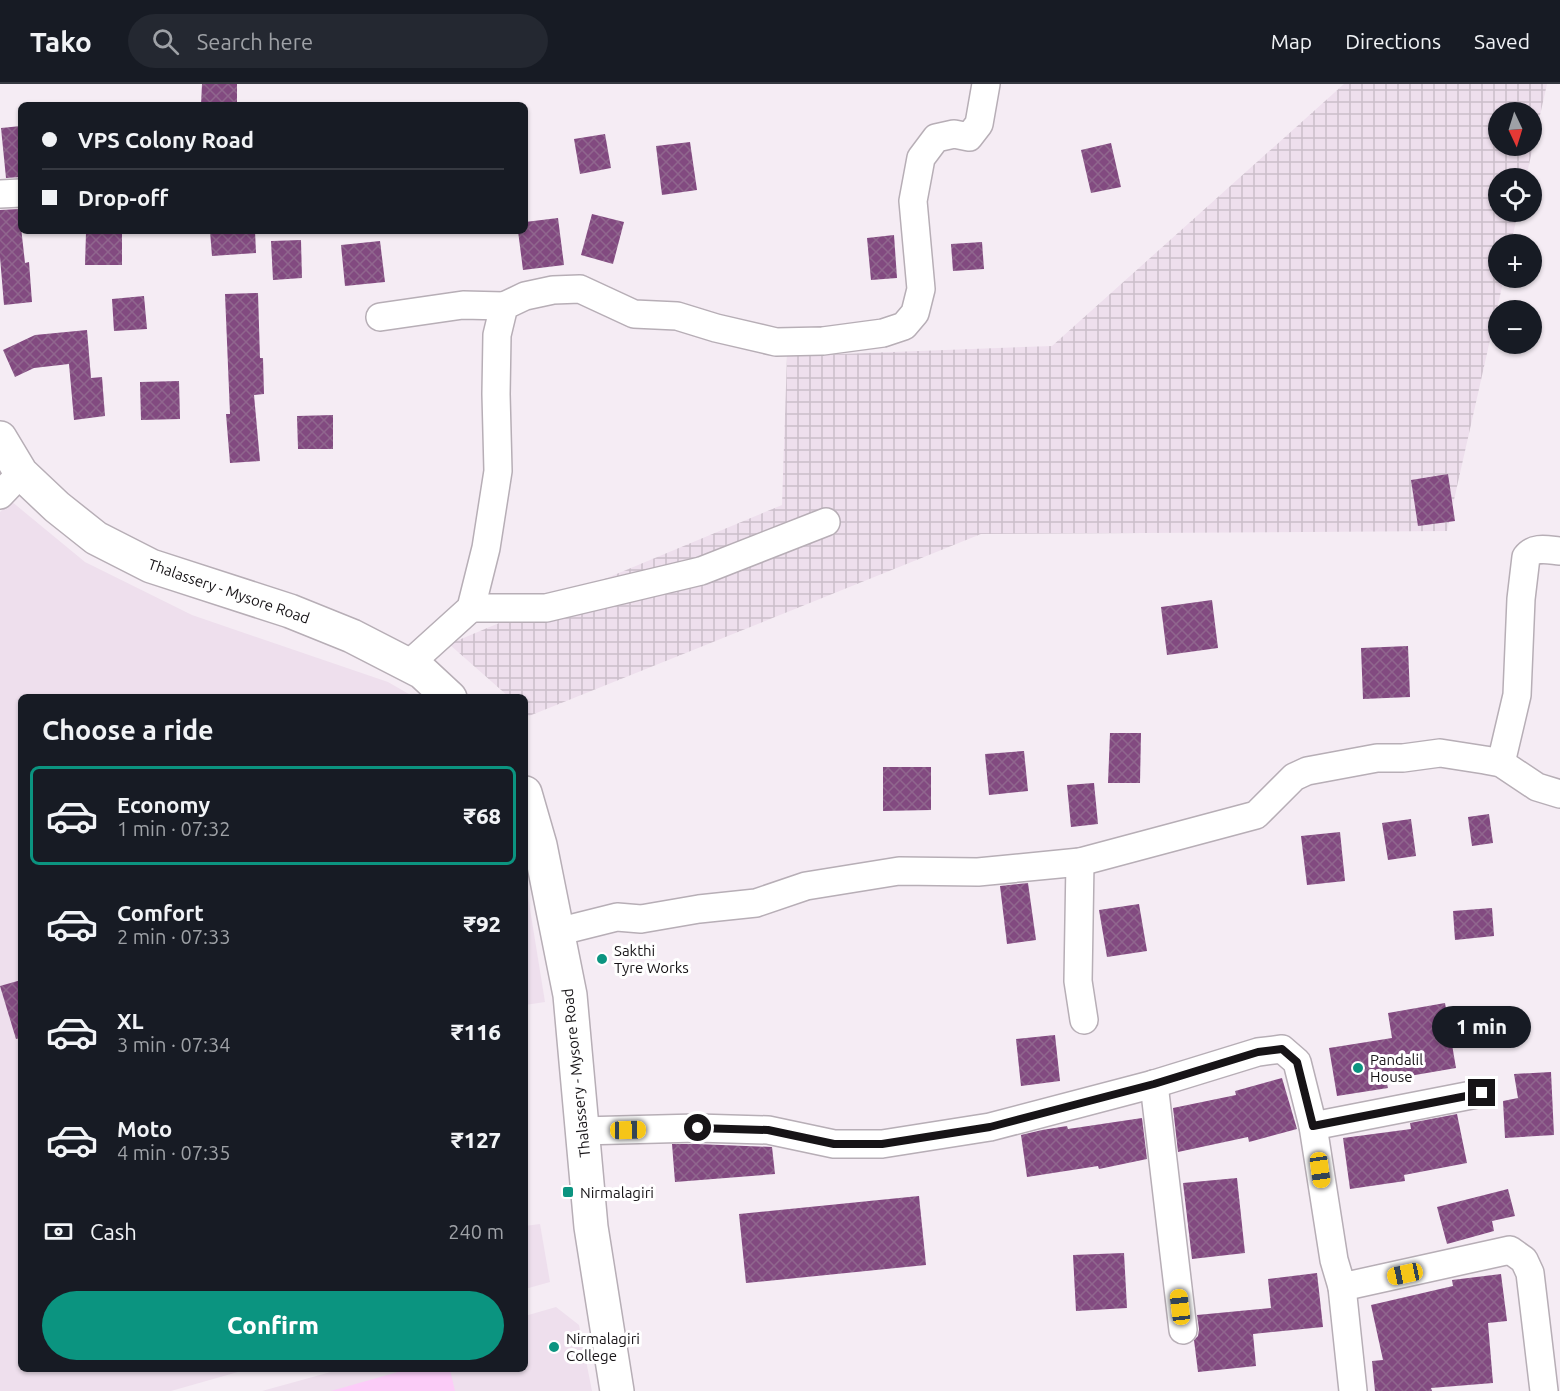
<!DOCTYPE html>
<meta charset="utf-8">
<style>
body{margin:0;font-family:Ubuntu,sans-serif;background:#242831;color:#f1f3f6;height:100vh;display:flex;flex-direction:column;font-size:22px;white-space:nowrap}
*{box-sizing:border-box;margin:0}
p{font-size:20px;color:#9ea1a6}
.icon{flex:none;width:33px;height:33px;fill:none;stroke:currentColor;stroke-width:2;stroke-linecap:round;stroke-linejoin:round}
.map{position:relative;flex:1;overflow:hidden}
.sheet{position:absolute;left:18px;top:610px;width:510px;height:678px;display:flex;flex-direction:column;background:#171b24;border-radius:9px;box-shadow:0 2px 4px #0004}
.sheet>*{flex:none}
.guide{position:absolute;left:18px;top:18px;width:510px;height:132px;border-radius:9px;box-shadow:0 2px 4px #0004;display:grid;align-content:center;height:132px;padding:0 24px;background:#171b24}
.needle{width:39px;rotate:176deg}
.buttons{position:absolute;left:1488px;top:18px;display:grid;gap:12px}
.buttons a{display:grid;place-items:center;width:54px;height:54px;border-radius:50%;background:#171b24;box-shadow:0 2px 4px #0004;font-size:30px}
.end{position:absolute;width:27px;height:27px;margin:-14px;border:8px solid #171417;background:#fff;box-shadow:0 0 0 3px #fff}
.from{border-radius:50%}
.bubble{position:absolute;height:42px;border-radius:21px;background:#171b24;box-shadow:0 2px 4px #0004;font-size:20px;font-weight:800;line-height:42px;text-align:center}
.car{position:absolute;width:18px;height:36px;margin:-18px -9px;border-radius:8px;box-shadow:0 0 4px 2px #0007;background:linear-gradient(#f5c518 24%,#345 0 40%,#f5c518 0 76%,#345 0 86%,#f5c518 0)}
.guide b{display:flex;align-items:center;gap:21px;height:57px;font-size:22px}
.guide b+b{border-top:2px solid #363941}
.guide i{width:15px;height:15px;background:#f1f3f6}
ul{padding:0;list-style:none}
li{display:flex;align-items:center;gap:18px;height:99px;margin:0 12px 9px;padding:0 12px;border:3px solid transparent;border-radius:9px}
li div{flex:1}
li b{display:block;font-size:22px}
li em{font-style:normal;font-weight:800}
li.selected{border-color:#0b9480}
li>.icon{width:54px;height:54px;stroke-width:1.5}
h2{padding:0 24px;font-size:27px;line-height:72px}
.pay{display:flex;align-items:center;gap:15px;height:66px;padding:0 24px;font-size:22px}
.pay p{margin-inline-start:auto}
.button{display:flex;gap:12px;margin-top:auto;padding:12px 24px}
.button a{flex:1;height:69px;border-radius:36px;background:#0b9480;color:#fff;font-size:24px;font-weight:800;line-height:69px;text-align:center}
header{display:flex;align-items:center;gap:36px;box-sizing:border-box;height:84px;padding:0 30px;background:#171b24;border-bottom:2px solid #363941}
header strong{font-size:28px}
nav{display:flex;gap:33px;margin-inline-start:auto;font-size:21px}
.search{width:420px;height:54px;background:#242831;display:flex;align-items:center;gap:15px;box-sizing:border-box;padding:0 21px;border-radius:33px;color:#9ea1a6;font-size:22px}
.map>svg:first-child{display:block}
.built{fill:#eedfed}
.industrial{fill:url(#industrial-grid);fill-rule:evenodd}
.pitch{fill:#fcccf8}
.building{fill:url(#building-cross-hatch)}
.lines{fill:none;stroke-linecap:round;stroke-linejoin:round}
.minor-casing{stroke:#b7aeb6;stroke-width:30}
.major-casing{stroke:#b7aeb6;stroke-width:36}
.minor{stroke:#fff;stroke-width:27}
.major{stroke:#fff;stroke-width:33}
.route{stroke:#171417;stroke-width:8}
.poi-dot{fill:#0b9480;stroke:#fff;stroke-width:2}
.labels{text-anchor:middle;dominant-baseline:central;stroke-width:6;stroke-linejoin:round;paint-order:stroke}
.street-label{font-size:15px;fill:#171417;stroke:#fff}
.poi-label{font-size:15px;fill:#171417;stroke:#fff;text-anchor:start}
</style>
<header>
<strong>Tako</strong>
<div class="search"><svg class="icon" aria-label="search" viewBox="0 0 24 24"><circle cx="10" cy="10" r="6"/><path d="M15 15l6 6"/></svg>Search here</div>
<nav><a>Map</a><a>Directions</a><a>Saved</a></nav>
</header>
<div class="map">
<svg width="1560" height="1307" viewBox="0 0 1560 1307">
<defs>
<pattern id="industrial-grid" width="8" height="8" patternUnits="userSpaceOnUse" patternTransform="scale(1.5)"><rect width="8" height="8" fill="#eedfed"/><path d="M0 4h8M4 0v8" fill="none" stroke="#cbbeca"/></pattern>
<pattern id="building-cross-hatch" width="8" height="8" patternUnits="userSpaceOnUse" patternTransform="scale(1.5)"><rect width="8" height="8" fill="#824a80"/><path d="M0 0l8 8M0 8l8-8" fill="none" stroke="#90668e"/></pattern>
</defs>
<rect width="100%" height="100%" fill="#f5ecf4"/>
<g class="built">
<polygon points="11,417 85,478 192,531 388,598 414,613 21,614 21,1286 245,1286 171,1307 0,1307 0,428"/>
<polygon points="525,794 545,918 525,921"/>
<polygon points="540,1140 550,1198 525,1205 525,1142"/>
<polygon points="556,1223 579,1241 592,1307 262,1307 338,1286 525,1286 525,1232"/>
</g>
<path class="industrial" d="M1344,0H1547L1526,94H1498V128H1518L1511,160H1498V194H1504L1447,447L981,450L529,632L525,628V614L509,613L449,560L782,421L787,272L1052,262ZM1498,28H1532V62H1498Z"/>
<polygon class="pitch" points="405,1286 450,1286 455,1307 331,1307"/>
<g class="building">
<polygon points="202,0 237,0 237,21 201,21"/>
<polygon points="21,42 21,93 6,94 1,44"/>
<polygon points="605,50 611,84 580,90 574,55"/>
<polygon points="690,58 697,106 662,111 656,62"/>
<polygon points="1111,59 1121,103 1091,109 1081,66"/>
<polygon points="19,125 25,179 29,178 32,218 4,221 0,173 0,126"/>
<polygon points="592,130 624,138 613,180 581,171"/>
<polygon points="558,134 564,181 523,186 518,147 525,147 525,138"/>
<polygon points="210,147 255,147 256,169 212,172"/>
<polygon points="86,148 122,149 122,181 85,181"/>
<polygon points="894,151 897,194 871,196 867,154"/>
<polygon points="301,156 302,194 273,196 271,157"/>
<polygon points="380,157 385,198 345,202 341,161"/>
<polygon points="982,158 984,185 953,187 951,160"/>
<polygon points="258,209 260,274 263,274 264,310 254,311 260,377 230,379 226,330 230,330 225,210"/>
<polygon points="144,212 147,245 114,247 112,215"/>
<polygon points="87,246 91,294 102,293 105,332 74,336 69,280 34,284 15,293 3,266 35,251"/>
<polygon points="179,297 180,335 141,336 140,298"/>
<polygon points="333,331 333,365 298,365 297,332"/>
<polygon points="1448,390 1455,437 1418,442 1411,396"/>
<polygon points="1212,516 1218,564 1167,571 1161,523"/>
<polygon points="1408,562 1410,613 1363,615 1361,564"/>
<polygon points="1110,649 1141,649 1140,699 1108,699"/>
<polygon points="1024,667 1028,707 989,711 985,670"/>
<polygon points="883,683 931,683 931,726 883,727"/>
<polygon points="1094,699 1098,740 1071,743 1067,701"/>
<polygon points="1489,730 1493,759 1472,762 1468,733"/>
<polygon points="1411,735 1416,772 1388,776 1382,739"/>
<polygon points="1340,748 1345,797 1307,801 1301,752"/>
<polygon points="1028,799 1036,856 1007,860 1000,802"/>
<polygon points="1139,820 1147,867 1107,873 1099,826"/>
<polygon points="1492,824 1494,852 1455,856 1453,827"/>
<polygon points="21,896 21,954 16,955 0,902"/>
<polygon points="1445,919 1456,984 1386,996 1388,1004 1337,1012 1329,964 1392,954 1388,929"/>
<polygon points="1055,951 1060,997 1021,1002 1016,955"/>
<polygon points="1551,988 1554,1051 1505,1054 1503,1017 1518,1014 1514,990"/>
<polygon points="1282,994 1297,1045 1249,1058 1248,1053 1178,1068 1173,1024 1236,1011 1235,1007"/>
<polygon points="1457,1030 1467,1079 1404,1091 1405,1097 1350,1105 1343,1054 1411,1045 1410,1039"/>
<polygon points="1142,1034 1147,1075 1099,1085 1098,1082 1027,1093 1021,1051 1042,1046 1067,1042 1068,1045"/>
<polygon points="672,1060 697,1060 772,1063 775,1090 675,1098"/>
<polygon points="1237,1094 1245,1169 1192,1175 1183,1099"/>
<polygon points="1508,1105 1515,1132 1492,1137 1494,1147 1447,1160 1437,1123"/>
<polygon points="919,1112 926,1181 746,1199 739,1130"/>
<polygon points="1124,1169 1127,1224 1076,1227 1073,1171"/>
<polygon points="1317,1189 1323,1243 1253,1250 1256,1282 1198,1288 1194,1256 1198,1252 1199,1245 1197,1231 1271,1224 1268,1195"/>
<polygon points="1501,1190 1507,1237 1488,1239 1493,1299 1431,1304 1432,1307 1375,1307 1372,1277 1383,1276 1371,1221 1453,1202 1452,1196"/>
</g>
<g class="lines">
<defs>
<g id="minor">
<polyline points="0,110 21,109"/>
<polyline points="380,233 463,221 504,222"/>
<polyline points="0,411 21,389"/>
<polyline points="471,524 546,524 701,487 826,438"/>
<polyline points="408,581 471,524 486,464 498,387 496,310 497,251 504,222 525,212 553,206 580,205 634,230 677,232 716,244 776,258 823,257 883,249 904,242 915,229 921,205 913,117 921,74 936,54 954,50 969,53 979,40 986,0"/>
<path d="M1501,679L1517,611L1521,515L1526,473C1534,462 1548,466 1560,467"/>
<polyline points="1080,778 1078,897 1084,936"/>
<polyline points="557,848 617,833 641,835 699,825 756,819 806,802 899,787 978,788 1080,778 1256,731 1294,693 1307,687 1377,674 1403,674 1440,669 1485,676 1501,679 1537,703 1560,710"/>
<polyline points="1154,1000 1183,1246"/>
<polyline points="1313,1042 1482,1009"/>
<polyline points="581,1047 697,1044 768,1046 834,1060 882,1060 990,1043 1154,1000 1258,968 1282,965 1297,978 1313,1042 1334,1176 1342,1203 1510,1166 1524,1176 1530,1189 1544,1307"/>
<polyline points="1342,1203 1353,1307"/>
</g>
<g id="major">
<polyline points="0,354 21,389 57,423 96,454 151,482 290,527 352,552 422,588 450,614"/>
<polyline points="525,709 540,761 570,911 591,1143 617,1307"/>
</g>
</defs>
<use href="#minor" class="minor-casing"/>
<use href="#major" class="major-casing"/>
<use href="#minor" class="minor"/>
<use href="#major" class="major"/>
</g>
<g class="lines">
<polyline class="route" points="698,1044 768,1046 834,1060 882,1060 990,1043 1154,1000 1258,968 1282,965 1297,978 1313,1042 1482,1009"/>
</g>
<g class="poi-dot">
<circle cx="602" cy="875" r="6"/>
<circle cx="1358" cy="984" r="6"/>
<rect x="562" y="1102" width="12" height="12" rx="3"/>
<circle cx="554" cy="1263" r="6"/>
</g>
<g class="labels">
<g class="street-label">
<text transform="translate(229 507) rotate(19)">Thalassery - Mysore Road</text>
<text transform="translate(576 989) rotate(-96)">Thalassery - Mysore Road</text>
</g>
<g class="poi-label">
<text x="614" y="866">Sakthi<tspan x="614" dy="17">Tyre Works</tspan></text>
<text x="1370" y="975">Pandalil<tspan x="1370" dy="17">House</tspan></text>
<text x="580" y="1108">Nirmalagiri</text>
<text x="566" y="1254">Nirmalagiri<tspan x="566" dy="17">College</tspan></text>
</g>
</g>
</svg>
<div class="buttons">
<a><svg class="needle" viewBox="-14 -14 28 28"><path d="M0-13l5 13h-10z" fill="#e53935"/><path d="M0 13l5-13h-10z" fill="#9ea1a6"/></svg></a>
<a><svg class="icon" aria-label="locate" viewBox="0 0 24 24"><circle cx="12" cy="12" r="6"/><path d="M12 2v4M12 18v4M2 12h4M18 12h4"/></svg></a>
<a>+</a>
<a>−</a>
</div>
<i class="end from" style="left:698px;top:1044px"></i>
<i class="end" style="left:1482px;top:1009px"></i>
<div class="bubble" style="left:1432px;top:922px;width:99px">1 min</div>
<i class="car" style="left:628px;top:1046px;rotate:89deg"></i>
<i class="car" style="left:1320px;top:1086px;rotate:172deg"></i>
<i class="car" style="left:1405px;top:1190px;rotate:258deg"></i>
<i class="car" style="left:1180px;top:1223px;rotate:353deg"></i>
<div class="guide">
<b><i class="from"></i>VPS Colony Road</b>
<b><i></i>Drop-off</b>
</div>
<section class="sheet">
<h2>Choose a ride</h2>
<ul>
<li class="selected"><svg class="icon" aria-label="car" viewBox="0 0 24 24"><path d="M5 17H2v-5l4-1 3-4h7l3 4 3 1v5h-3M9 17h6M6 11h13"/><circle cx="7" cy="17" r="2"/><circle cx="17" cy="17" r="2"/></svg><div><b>Economy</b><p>1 min · 07:32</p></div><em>₹68</em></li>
<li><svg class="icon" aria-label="car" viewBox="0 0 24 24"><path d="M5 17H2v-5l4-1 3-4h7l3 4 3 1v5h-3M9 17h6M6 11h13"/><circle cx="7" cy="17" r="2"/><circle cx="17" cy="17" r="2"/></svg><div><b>Comfort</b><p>2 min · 07:33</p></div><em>₹92</em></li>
<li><svg class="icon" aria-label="car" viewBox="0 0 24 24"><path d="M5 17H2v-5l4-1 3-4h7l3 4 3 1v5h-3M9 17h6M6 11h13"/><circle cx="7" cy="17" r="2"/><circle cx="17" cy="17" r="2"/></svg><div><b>XL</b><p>3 min · 07:34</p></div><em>₹116</em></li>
<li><svg class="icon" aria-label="car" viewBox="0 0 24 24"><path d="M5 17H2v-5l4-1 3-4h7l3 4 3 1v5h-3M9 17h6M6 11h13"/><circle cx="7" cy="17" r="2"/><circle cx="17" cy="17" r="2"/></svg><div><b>Moto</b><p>4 min · 07:35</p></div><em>₹127</em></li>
</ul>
<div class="pay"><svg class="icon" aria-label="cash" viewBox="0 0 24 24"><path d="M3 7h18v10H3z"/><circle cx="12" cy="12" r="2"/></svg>Cash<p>240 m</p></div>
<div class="button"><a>Confirm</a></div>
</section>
</div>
